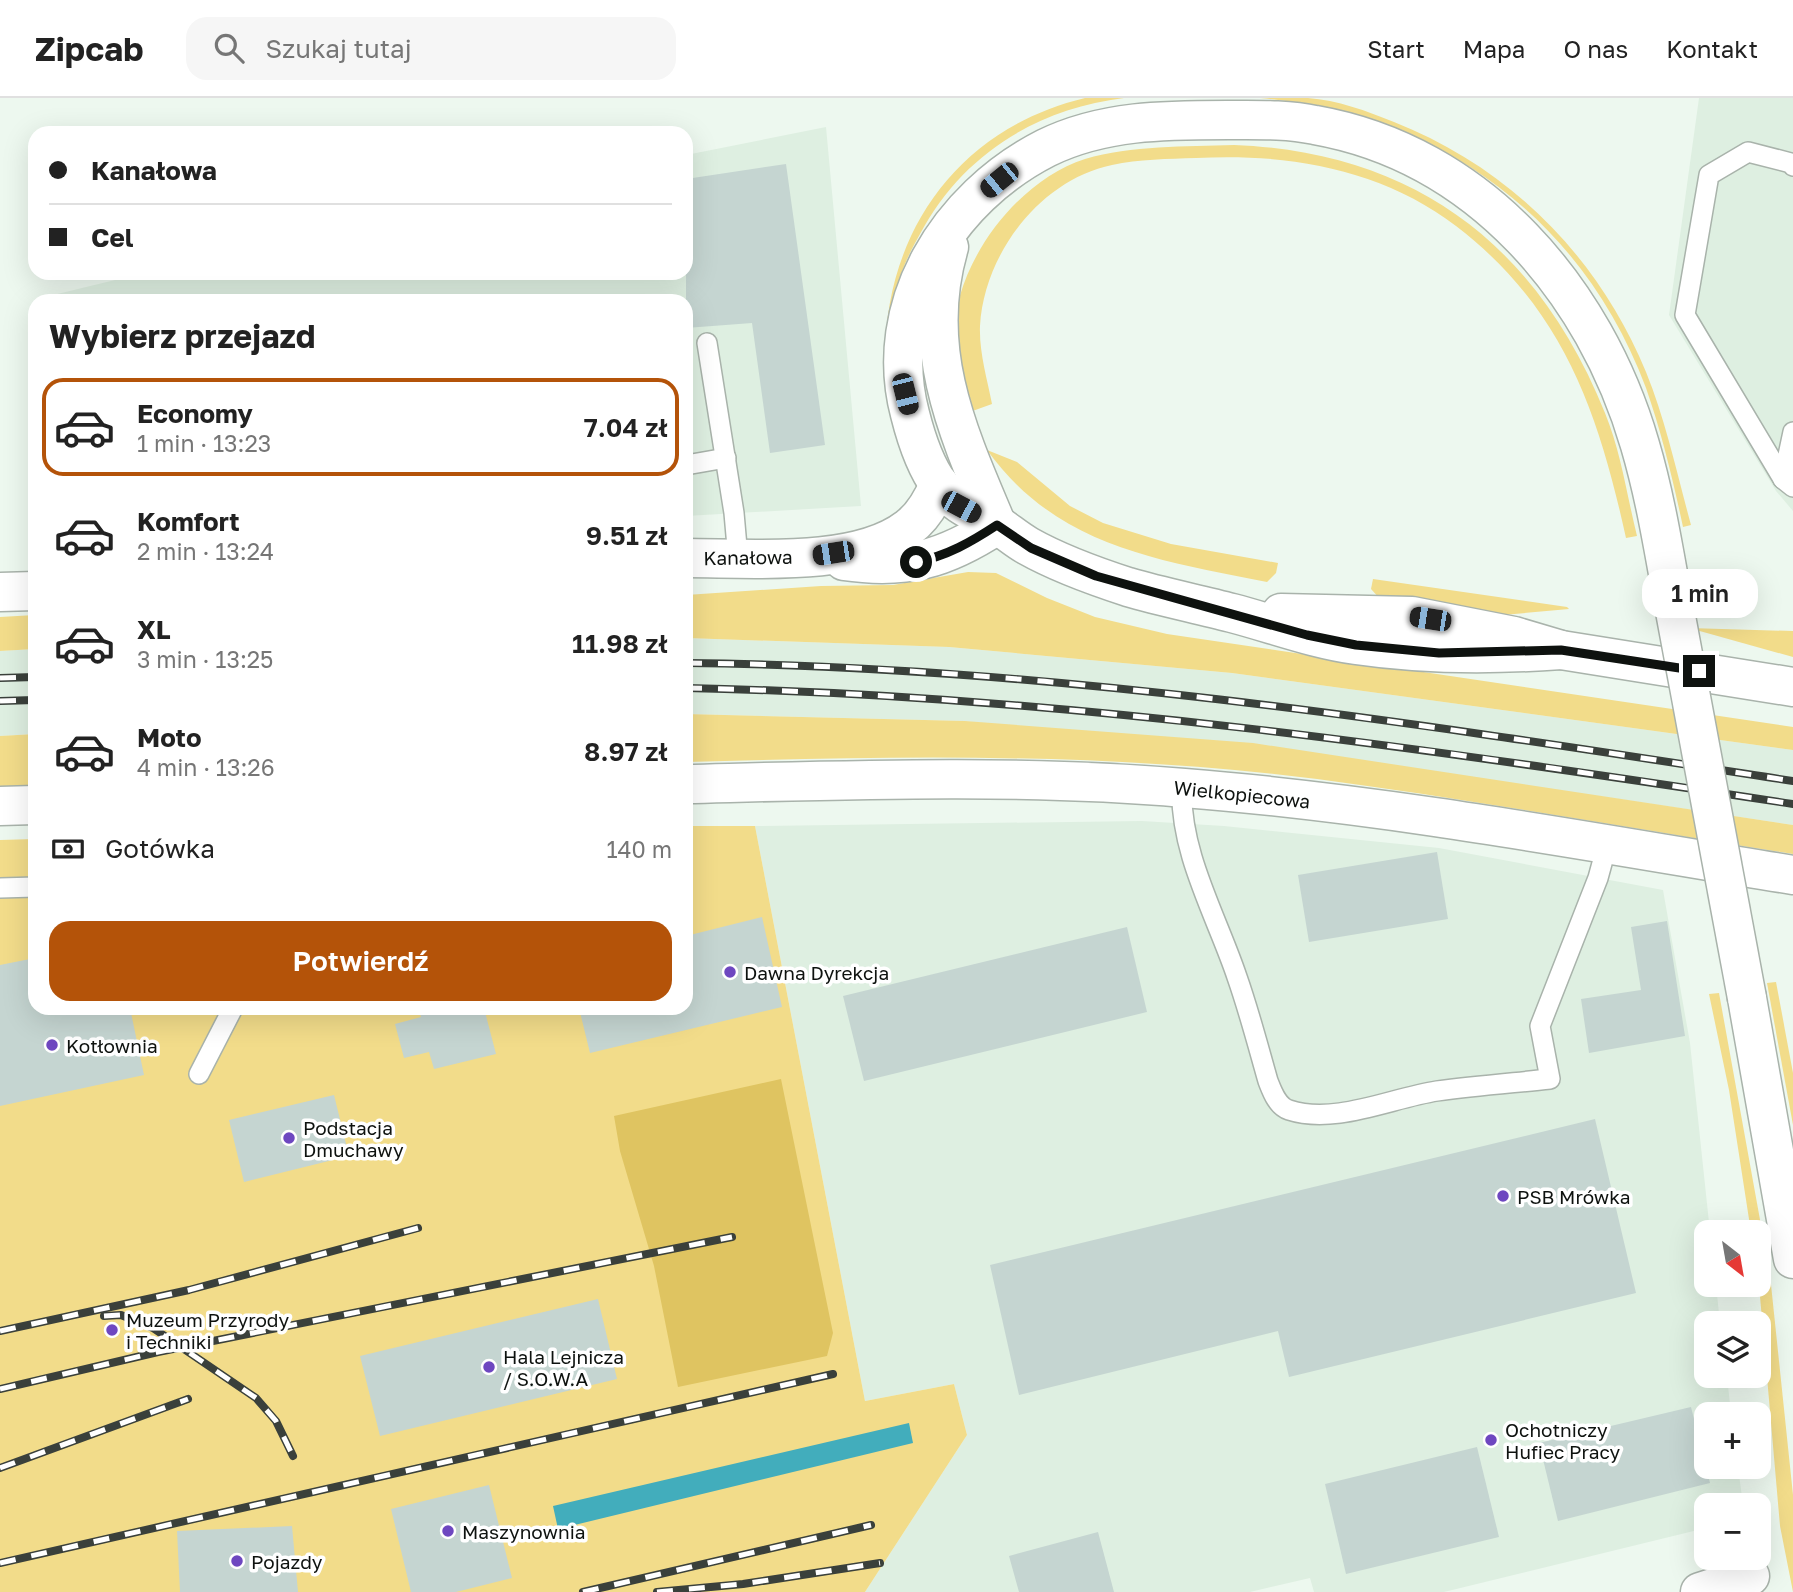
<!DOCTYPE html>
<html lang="pl">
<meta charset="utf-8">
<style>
body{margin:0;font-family:"Golos Text",sans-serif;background:#f6f6f6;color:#222;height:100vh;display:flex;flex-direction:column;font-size:26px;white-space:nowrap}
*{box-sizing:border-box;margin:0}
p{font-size:23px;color:#767676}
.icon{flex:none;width:38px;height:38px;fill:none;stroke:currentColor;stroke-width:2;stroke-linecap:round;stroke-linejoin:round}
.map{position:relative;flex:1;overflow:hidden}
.panel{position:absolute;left:28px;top:196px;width:665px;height:721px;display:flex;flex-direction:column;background:#fff;border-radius:21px;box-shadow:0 7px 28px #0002}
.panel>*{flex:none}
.guide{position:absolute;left:28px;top:28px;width:665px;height:154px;border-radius:21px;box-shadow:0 7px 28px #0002;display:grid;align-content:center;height:154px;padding:0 21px;background:#fff}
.needle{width:46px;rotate:149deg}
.controls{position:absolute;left:1694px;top:1122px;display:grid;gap:14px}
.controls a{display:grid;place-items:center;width:77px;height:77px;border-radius:14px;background:#fff;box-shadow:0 7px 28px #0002;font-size:35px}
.end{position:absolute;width:32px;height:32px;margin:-16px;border:9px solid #0e120f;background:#fff;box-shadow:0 0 0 4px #fff}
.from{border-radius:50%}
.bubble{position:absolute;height:49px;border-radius:21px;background:#fff;box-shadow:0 7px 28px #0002;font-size:23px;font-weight:600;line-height:49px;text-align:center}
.car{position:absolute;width:21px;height:42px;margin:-21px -10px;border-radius:9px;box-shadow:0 0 5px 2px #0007;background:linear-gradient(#222 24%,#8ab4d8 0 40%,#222 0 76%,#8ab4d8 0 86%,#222 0)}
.guide b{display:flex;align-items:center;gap:24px;height:66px;font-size:26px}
.guide b+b{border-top:2px solid #e0e0e0}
.guide i{width:18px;height:18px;background:#222}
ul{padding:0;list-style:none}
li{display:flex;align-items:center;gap:21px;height:98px;margin:0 14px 10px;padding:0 7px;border:4px solid transparent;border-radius:21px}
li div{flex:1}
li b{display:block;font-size:26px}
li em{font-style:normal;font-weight:600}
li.on{border-color:#b45309}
li>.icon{width:63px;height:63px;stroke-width:1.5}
h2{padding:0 21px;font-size:32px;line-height:84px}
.pay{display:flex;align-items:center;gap:18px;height:77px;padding:0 21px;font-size:26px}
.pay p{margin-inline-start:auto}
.primary-button{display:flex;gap:14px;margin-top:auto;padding:14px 21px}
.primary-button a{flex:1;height:80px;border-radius:21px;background:#b45309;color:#fff;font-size:28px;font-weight:600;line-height:80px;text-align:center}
header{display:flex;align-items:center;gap:42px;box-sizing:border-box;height:98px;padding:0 35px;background:#fff;border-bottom:2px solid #e0e0e0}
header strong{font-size:33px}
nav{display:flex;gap:38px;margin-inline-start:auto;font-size:24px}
.search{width:490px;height:63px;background:#f6f6f6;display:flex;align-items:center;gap:18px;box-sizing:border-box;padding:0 24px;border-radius:21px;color:#767676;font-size:26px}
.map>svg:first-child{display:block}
.built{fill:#deefe1}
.green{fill:#f2dc8a}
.forest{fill:#dfc461}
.water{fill:#42adbc}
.building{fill:#c5d5d1}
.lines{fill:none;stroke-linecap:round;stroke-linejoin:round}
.lane-casing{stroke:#a9b3ab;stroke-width:22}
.street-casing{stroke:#a9b3ab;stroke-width:41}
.secondary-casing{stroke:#a9b3ab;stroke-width:41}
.lane{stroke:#fff;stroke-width:19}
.street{stroke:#fff;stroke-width:38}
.secondary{stroke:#fff;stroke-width:38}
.rail-casing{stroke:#3a403b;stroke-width:8}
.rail{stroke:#fff;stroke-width:5;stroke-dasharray:16;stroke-linecap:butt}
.secondary-bridge-casing{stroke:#a9b3ab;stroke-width:41;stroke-linecap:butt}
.secondary-bridge{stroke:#fff;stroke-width:38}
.route{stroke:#0e120f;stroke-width:9}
.poi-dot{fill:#6e47c0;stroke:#fff;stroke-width:2.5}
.labels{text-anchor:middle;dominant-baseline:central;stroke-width:7;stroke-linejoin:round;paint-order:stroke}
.street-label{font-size:19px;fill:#0e120f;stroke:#fff}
.poi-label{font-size:19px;fill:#0e120f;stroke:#fff;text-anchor:start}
</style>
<header>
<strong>Zipcab</strong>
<div class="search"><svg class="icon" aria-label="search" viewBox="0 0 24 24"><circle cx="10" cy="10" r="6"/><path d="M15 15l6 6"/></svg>Szukaj tutaj</div>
<nav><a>Start</a><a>Mapa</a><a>O nas</a><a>Kontakt</a></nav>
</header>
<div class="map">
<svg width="1793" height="1494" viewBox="0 0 1793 1494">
<rect width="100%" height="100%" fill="#edf8ef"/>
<g class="built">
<polygon points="1699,0 1793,0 1793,413 1776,393 1669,217"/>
<polygon points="826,29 861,408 686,418 686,203 49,203 49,198 144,175 686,175 686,57"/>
<polygon points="686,540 949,549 1232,575 1793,652 1793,727 1598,698 965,623 686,616"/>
<polygon points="35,551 35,636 0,638 0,553"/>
<polygon points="1142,723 1224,728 1439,750 1663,792 1690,945 1710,1134 1706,1134 1706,1186 1716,1187 1720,1225 1706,1225 1706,1278 1727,1278 1731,1316 1706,1316 1706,1368 1738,1369 1743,1407 1706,1407 1706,1430 1444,1494 1314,1494 1310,1480 1250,1494 865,1494 967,1337 954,1286 865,1303 755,728"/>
</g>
<g class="green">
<path d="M1085,0H1124C1036,11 962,57 920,136C911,152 898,177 897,195C893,239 900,294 902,339L895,337C858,187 927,38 1085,0Z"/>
<path d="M1260,0C1276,0 1292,0 1308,0C1337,2 1367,13 1394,24C1510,70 1598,158 1646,274C1666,323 1677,376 1691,427L1683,429C1673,382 1662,336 1646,290C1583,121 1439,15 1260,0Z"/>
<path d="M1234,47C1415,54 1538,148 1605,315C1621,354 1627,398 1637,438L1626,440C1598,313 1563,210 1456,128C1382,71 1287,55 1196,60C1168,61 1139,61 1112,67C1040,82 984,156 980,228C979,254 987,280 992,306L967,315C963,294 956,273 954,252C947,175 1013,84 1085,61C1132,47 1185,49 1234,47Z"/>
<path d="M987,352L1017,364L1070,408L1103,425L1171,446L1278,465L1276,475L1267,484C1158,462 1057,449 987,352Z"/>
<polygon points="968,474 996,475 1047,500 1095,519 1167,536 1793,629 1793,652 1232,575 949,549 686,540 686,497 821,488 893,487"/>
<polygon points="1373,481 1567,509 1569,511 1503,517 1381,502 1371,491"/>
<polygon points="35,517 35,551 0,553 0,519"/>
<polygon points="1689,530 1793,533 1793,559"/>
<path d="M686,616L965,623L1253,645L1793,727V756C1635,731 1476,702 1317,681C1108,654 896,658 686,664Z"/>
<polygon points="35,636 35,687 0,689 0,638"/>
<polygon points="686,728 755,728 865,1303 954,1286 967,1337 865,1494 0,1494 0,742 35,741 35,910 686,910"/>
<polygon points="1776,884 1793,975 1793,1027 1767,885"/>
<polygon points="1719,895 1770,1177 1793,1397 1793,1494 1780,1428 1759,1187 1759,1134 1751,1134 1729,992 1709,896"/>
</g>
<polygon class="forest" points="781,981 833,1235 827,1258 678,1289 654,1168 620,1053 614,1018"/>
<polygon class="water" points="909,1325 913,1345 558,1431 553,1408"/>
<g class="building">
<polygon points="786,66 825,347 770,355 752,225 686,230 686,81"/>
<polygon points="1437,754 1448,821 1309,844 1298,777"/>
<polygon points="762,819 782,909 590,955 579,910 686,910 686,838"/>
<polygon points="1667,823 1685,938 1589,955 1581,901 1641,892 1631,829"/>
<polygon points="1127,829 1147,914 864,983 843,898"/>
<polygon points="35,860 35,910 130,910 144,977 0,1008 0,867"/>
<polygon points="418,910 484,910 496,956 434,971 429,954 404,960 395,926 421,919"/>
<polygon points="334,997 349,1058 244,1084 229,1022"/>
<polygon points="1595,1021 1636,1195 1289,1279 1278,1233 1019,1297 990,1167"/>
<polygon points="598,1201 617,1281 380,1338 360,1258"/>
<polygon points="1691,1309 1710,1385 1558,1423 1539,1345"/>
<polygon points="1477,1349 1499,1439 1346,1476 1325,1386"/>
<polygon points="489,1387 512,1480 456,1494 411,1494 391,1411"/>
<polygon points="292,1428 298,1494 180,1494 177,1433"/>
<polygon points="1098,1434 1114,1494 1019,1494 1009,1458"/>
</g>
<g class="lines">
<defs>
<g id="lane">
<polyline points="1793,68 1791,65 1748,54 1709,77 1685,217 1783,381 1793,389"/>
<polyline points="707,245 734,415 738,460"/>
<polyline points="686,367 726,360"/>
<polyline points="1783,381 1793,334"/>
<path d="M1182,689C1179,754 1217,819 1237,879C1249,913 1258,948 1268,983C1272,993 1277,1008 1289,1012C1335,1027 1391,1000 1437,993C1475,988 1512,985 1550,981L1540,928L1598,780L1607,747"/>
<polyline points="0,790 35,789"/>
<polyline points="199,976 233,910"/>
</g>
<g id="street">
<path d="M686,460C749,460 856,470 908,430C923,419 932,403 939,386"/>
<path d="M844,463C907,472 945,461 997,427"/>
<polyline points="0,494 35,493"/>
<path d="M686,686C851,682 1019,676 1184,690C1388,706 1591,744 1793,777"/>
<polyline points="0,708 35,707"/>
<polyline points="1700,1494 1750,1478"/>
</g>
<g id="secondary">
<path d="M949,149C919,251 958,335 997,427"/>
<polyline points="1281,515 1412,518 1514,538 1561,552 1793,589"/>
<path d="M1561,552C1493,557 1424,557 1356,547C1313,541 1274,526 1232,515C1198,506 1162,499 1128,489C1094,478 1060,466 1028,448C1017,442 1007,433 996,426C975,414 957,408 940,388C925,368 916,340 910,316C881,207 948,100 1046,50C1103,22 1165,22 1228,22C1257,22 1287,21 1315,27C1479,56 1595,192 1640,347C1653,391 1661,436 1669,481"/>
<polyline points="1747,900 1793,1161"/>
</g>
</defs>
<use href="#lane" class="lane-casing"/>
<use href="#street" class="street-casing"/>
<use href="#secondary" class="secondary-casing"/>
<use href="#lane" class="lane"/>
<use href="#street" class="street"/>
<use href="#secondary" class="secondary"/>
<defs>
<g id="rail">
<path d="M686,565C1058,568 1427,627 1793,683"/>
<polyline points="0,580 35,579"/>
<path d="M686,590C1058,597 1426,650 1793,706"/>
<polyline points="0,603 35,602"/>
<polyline points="104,1218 121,1217 153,1230 256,1300 276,1323 293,1358"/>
<polyline points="0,1233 189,1192 418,1130"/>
<polyline points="0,1291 158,1254 732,1139"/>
<polyline points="0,1370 188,1301"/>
<polyline points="0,1465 833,1276"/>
<polyline points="583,1494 871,1427"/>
<polyline points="657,1494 743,1486 880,1465"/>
</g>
</defs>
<use href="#rail" class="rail-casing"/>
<use href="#rail" class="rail"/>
<defs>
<polyline id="secondary-bridge" points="1669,481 1747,900"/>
</defs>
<use href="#secondary-bridge" class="secondary-bridge-casing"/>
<use href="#secondary-bridge" class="secondary-bridge"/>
</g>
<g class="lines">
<path class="route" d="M916,464C947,458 971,444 997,427L1031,450L1096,478L1307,537L1356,547L1439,555L1561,552L1699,573"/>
</g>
<g class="poi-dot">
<circle cx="730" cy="874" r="7"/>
<circle cx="52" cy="947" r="7"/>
<circle cx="289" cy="1040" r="7"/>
<circle cx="1503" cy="1098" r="7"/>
<circle cx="112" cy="1232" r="7"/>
<circle cx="489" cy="1269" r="7"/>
<circle cx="1491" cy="1342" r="7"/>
<circle cx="448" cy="1433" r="7"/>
<circle cx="237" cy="1463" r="7"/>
</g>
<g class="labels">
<g class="street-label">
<text transform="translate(748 459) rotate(-1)">Kanałowa</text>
<text transform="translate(1242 696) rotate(6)">Wielkopiecowa</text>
</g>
<g class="poi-label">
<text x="744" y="874">Dawna Dyrekcja</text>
<text x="66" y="947">Kotłownia</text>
<text x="303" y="1029">Podstacja<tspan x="303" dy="22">Dmuchawy</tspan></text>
<text x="1517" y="1098">PSB Mrówka</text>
<text x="126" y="1221">Muzeum Przyrody<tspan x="126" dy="22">i Techniki</tspan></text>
<text x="503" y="1258">Hala Lejnicza<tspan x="503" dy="22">/ S.O.W.A</tspan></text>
<text x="1505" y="1331">Ochotniczy<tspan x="1505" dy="22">Hufiec Pracy</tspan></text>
<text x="462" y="1433">Maszynownia</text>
<text x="251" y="1463">Pojazdy</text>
</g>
</g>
</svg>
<div class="controls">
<a><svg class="needle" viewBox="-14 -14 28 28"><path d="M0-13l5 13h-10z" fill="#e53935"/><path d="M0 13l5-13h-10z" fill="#767676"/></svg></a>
<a><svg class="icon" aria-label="layers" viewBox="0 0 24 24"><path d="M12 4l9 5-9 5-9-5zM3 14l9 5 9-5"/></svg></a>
<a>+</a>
<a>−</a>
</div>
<i class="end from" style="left:916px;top:464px"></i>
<i class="end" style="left:1699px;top:573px"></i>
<div class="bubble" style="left:1642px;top:471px;width:116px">1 min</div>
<i class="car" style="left:999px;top:82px;rotate:231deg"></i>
<i class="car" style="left:905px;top:296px;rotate:166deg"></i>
<i class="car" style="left:961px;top:409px;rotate:118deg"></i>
<i class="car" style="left:833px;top:455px;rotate:261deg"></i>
<i class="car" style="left:1430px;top:521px;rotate:279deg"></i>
<div class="guide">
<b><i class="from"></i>Kanałowa</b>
<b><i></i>Cel</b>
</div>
<section class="panel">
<h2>Wybierz przejazd</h2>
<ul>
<li class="on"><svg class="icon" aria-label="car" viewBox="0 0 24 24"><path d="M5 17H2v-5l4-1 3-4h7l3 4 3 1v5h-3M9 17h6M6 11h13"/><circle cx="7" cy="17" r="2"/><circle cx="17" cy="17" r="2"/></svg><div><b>Economy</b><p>1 min · 13:23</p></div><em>7.04 zł</em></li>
<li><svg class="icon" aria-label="car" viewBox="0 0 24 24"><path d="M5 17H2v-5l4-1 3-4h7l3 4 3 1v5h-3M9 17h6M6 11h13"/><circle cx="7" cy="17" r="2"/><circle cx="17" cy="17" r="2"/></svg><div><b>Komfort</b><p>2 min · 13:24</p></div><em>9.51 zł</em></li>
<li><svg class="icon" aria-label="car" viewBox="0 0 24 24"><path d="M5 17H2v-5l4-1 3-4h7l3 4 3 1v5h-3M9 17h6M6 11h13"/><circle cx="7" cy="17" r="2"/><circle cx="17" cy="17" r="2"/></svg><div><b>XL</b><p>3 min · 13:25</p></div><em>11.98 zł</em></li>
<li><svg class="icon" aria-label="car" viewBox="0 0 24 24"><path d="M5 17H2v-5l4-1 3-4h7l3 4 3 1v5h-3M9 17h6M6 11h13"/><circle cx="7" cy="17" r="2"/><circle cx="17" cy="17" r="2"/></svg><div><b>Moto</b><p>4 min · 13:26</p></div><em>8.97 zł</em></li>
</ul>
<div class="pay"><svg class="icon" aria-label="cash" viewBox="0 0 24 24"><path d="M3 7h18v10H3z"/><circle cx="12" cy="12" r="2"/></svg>Gotówka<p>140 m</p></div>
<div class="primary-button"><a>Potwierdź</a></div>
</section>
</div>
